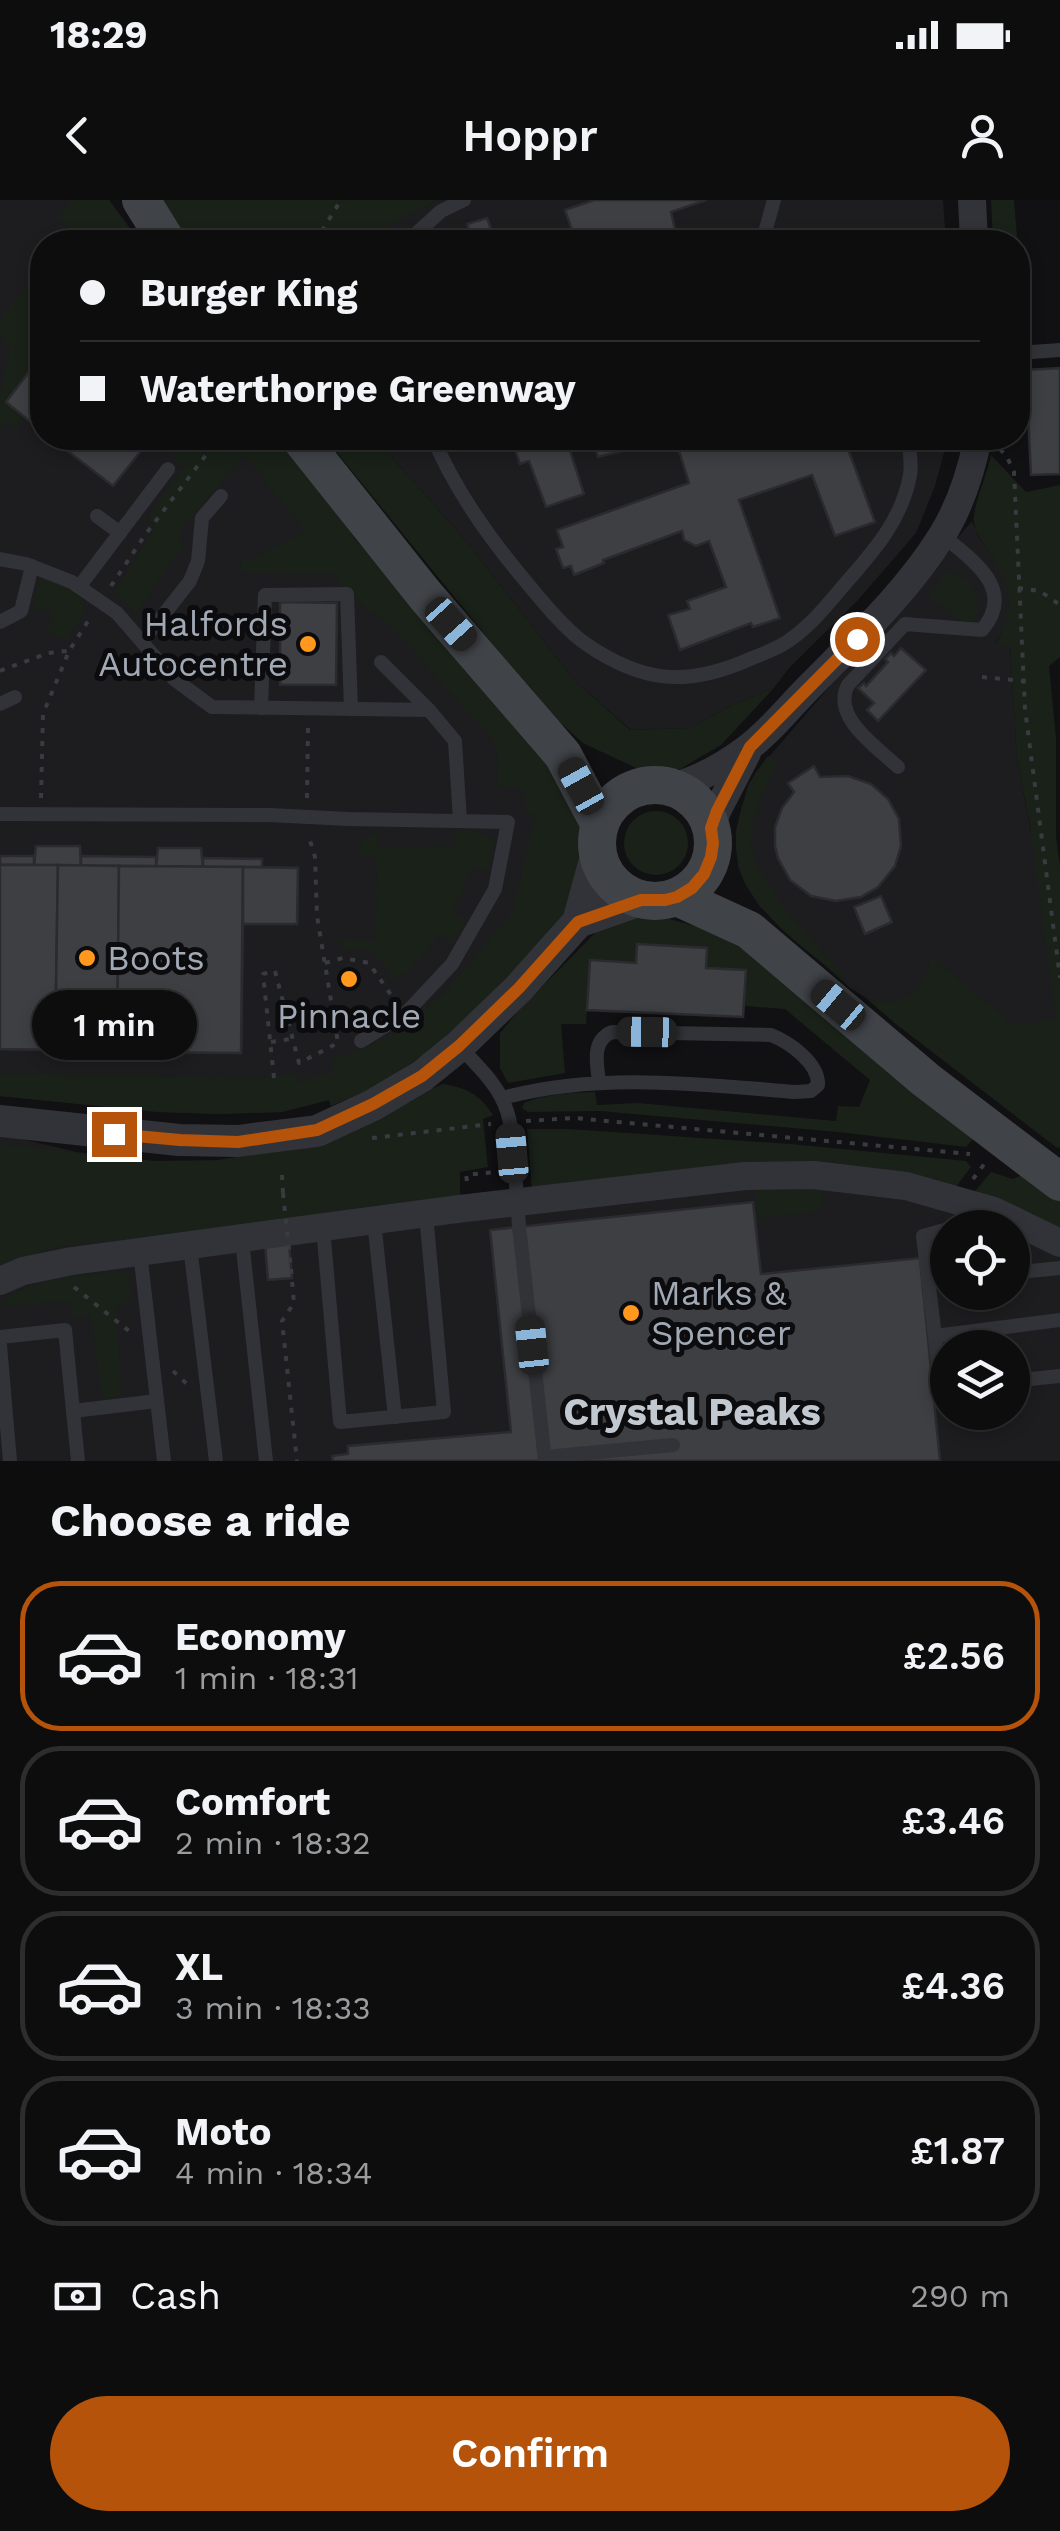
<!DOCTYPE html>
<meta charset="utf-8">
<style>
body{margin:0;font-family:"Work Sans",sans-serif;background:#161617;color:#f1f3f6;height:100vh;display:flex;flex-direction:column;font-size:38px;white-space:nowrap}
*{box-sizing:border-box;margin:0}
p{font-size:32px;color:#9a9c9e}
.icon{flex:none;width:55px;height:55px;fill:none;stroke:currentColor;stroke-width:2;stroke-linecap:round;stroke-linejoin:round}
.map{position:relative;height:1261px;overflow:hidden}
.side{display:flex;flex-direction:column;background:#0d0d0e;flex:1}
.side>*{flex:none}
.top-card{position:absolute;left:30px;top:30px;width:1000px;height:220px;border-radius:40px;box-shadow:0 5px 15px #0003,0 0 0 2px #2d2d2e;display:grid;align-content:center;height:220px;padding:0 50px;background:#0d0d0e}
.controls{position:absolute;left:930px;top:1010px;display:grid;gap:20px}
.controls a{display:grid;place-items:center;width:100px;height:100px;border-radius:50%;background:#0d0d0e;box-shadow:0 5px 15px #0003,0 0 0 2px #2d2d2e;font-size:50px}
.end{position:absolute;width:45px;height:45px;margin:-22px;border:12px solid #b45309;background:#fff;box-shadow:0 0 0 5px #fff}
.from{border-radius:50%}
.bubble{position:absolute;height:70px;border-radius:35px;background:#0d0d0e;box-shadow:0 5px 15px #0003,0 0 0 2px #2d2d2e;font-size:32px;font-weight:600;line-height:70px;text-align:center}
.car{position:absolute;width:30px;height:60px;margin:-30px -15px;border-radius:12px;box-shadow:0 0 8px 2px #0007;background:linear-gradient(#222 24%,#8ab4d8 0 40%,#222 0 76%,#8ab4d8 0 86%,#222 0)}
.top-card b{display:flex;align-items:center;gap:35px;height:95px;font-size:38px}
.top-card b+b{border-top:2px solid #2d2d2e}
.top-card i{width:25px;height:25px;background:#f1f3f6}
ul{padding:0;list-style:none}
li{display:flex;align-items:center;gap:30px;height:150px;margin:0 20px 15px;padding:0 30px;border:5px solid #2d2d2e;border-radius:40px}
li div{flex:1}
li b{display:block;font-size:38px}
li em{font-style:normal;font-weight:600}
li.current{border-color:#b45309}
li>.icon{width:90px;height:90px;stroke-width:1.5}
h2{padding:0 50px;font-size:45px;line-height:120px}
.pay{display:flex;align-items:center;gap:25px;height:110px;padding:0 50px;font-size:38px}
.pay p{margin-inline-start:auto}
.cta{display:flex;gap:20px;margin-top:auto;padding:20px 50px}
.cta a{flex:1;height:115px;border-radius:60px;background:#b45309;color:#fff;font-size:40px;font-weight:600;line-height:115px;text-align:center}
.status{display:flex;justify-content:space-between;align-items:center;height:70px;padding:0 50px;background:#0d0d0e;direction:ltr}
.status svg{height:28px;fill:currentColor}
header{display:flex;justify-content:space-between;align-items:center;height:130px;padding:0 50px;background:#0d0d0e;font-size:45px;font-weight:600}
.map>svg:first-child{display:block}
.built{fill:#1d1d20;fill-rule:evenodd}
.green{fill:#192119}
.building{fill:#3d3f43;stroke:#2b2b2f;stroke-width:2.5}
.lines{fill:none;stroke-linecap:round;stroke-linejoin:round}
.path{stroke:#383b3f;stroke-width:4;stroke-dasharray:5 8;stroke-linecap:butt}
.service{stroke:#323338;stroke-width:14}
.minor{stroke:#323338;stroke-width:28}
.tertiary{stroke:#323338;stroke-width:32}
.secondary{stroke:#404348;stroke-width:38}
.path-bridge{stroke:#383b3f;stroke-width:4;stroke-dasharray:5 8;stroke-linecap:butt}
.service-bridge{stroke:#323338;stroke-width:14}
.route{stroke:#b45309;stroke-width:12}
.poi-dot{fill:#ff981d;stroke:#0c0c0e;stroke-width:4}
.labels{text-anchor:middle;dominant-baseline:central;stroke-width:10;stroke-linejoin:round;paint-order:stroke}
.poi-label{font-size:35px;fill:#a1a9b4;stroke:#0c0c0e;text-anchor:start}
.neighbourhood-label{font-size:38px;font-weight:bold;fill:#c2c8d0;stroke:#0c0c0e}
</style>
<div class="status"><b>18:29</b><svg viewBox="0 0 49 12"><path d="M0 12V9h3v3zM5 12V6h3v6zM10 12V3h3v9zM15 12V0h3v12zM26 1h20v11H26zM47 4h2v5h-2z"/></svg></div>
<header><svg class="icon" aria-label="back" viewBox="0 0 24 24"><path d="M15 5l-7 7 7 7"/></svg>Hoppr<svg class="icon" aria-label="person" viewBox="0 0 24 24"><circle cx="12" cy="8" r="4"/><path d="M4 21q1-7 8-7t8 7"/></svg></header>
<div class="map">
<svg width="1060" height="1261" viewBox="0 0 1060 1261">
<rect width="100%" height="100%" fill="#111113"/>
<g class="built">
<polygon points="0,0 109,0 140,42 42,42 42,238 282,238 356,340 558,577 571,704 331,906 329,900 282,912 219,914 158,912 0,896"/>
<polygon points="438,0 943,0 946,42 379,42 392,22"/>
<polygon points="375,238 948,238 935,286 916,333 858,400 789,468 774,488 732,505 690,528 631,530 574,480 466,341"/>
<polygon points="972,321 980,339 1005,377 1012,403 1006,425 995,444 1010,445 1017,559 1032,637 1060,670 1060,948 1056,947 896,824 866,798 850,788 760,707 745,684 738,667 736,630 748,585 756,572"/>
<path d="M0,937L17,938L229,988L460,998L737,966L1060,1031V1261H0ZM948,1028H1012V1092H948ZM948,1148H1012V1212H948Z"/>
</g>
<g class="green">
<polygon points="72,0 109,0 140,42 59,42 71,27 58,18"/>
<polygon points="162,0 438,0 393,22 379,42 186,42"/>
<polygon points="991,0 1014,0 1021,85 1018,85 1018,42 993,42"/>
<polygon points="42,64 42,155 6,201 23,216 15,230 6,222 0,231 0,191 7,166 9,147 0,133 0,120"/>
<polygon points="151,238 282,238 356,340 558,577 584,621 585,643 563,721 444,840 384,883 331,906 329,900 282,912 219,914 158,912 0,896 0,873 258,878 294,873 297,882 332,873 334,858 360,850 394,834 447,791 513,711 535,615 525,611 525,589 498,586 496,544 399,435 354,398 333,374 240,372 242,359 254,359 306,330 245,257 238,262 182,329 179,336 183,346 136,413 114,392 155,328 148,316 185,266"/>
<polygon points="325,238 375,238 466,341 574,480 630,530 690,528 732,505 774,488 721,545 680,569 638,569 583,543 547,511"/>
<path d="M991,255L1026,292L1060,285V457L1049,466L1056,538V636L1060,667V948L1056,947L896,824L866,798C901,810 926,794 930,757L1014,825L1056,819L1030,625L1017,559L1010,445H995C1018,405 1012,388 988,351C983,343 976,333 974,323C971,311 988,272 991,255Z"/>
<path d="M948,371C973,378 989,406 969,427L929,395Z"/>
<path d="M44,378L52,379L81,394C89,415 77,425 65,441L42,430L54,424L48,408L32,412L39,380Z"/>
<path d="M768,556L777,565C765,591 748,619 752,648C757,684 819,748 845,775L841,778C791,737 720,692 739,618C746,591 751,578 768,556Z"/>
<circle cx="656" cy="643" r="32"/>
<polygon points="468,629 496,640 488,671 472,667 453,712 466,720 452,742 440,734 415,764 395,781 372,750 347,749 339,745 339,739 376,741 377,658 358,657 362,640 377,631 377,647 455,646 456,632"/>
<path d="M648,713L709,730L751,753L973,939L966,947L838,932L599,911L528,912L522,908L524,903C547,893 571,893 595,892L597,905L638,903L836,921L838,906L859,907L870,880L785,809L744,806L746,771L706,768V748L638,744L636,763L590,760L586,824H561L565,873L508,883L500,868V833L518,811L596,732Z"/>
<path d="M443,884C468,888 480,895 493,915L483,919L488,967L460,972V998L269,1026L58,1046L0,1066V944L155,961L218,960L292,948Z"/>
<polygon points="527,929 569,929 791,944 966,961 971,967 953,991 898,977 532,989"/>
<polygon points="991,972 1013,979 1024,974 1060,1000 1060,1031 971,996"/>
<polygon points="821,982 823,1010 755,1019 755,984"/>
<path d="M129,1071L131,1103L115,1106L122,1195L102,1198L91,1116L74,1118L70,1100L0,1107C24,1075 90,1075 129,1071Z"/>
</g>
<g class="building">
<polygon points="594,0 706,0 671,12 676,33 644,42 639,42 637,39 626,42 576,42 565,10"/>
<polygon points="487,18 496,42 453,42 451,36 469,30 467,24"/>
<polygon points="42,155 42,231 6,202"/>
<polygon points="1060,168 1060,274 1031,275 1026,170"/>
<polygon points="51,238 151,238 113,286"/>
<polygon points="511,238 576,238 567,241 584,294 546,307 529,261 520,264"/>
<polygon points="585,238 631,238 634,248 598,257 593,242 588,244"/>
<polygon points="675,238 726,238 730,249 759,238 771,238 773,242 785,238 844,238 875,322 835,336 812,275 739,300 780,418 753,427 751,423 680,450 668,415 690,409 687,401 726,387 709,341 696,346 684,340 682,331 603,360 604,363 574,375 571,366 563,368 556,349 563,347 557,330 689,283"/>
<polygon points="280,402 337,403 336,485 280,485"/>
<polygon points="901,448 926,470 878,521 867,510 874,503 858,488 864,483 866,486 888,462 885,459 891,453 894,456"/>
<polygon points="814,566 820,577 848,576 871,584 888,599 899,619 901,646 895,666 878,687 861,697 836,701 811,696 790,680 778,658 775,646 775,627 782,608 794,592 788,583"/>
<polygon points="36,646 80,646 81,666 34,665"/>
<polygon points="158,648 201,648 203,667 156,666"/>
<rect x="0" y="656" width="34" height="9"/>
<polygon points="81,656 156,657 156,666 81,666"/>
<polygon points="203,658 262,659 262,667 203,667"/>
<polygon points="0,665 298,668 297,724 243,724 241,853 0,849"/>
<polygon points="0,665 58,665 55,850 0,849"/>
<polygon points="58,665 119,666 117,852 55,850"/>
<polygon points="119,666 243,667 241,853 117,852"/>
<polygon points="243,667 298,668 297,724 243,724"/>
<polygon points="881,696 892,722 865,734 854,707"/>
<polygon points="637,744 707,748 706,768 746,770 743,817 587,810 590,760 636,763"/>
<polygon points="753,1002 761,1074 920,1058 940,1261 333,1261 332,1256 348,1254 348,1246 511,1232 490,1030"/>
<polygon points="289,1043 292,1078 268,1080 265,1045"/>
</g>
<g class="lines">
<g class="path">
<polyline points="315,42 341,0"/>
<polyline points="1000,249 1007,257 1014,272 1025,509 1060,778"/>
<polyline points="111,386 145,335 219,238"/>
<polyline points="1018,388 1040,391 1060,405"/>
<polyline points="0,471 48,453 67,451"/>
<polyline points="982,477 1023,481"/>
<polyline points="41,598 43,514 69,451 92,415"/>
<polyline points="307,598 308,527"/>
<polyline points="325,763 343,758 369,763 393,798"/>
<polyline points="271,842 291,839"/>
<polyline points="274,878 263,774 275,771 299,863 338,843 317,716 315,657 309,637"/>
<polyline points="526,921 574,918 970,954"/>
<polyline points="372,938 491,924"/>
<polyline points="282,975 283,993"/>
<polyline points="973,979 985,963"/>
<polyline points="467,981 466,975 495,972"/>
<polyline points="291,1069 294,1103 282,1121 297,1261"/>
<polyline points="74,1087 129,1131"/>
<polyline points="173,1171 188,1185"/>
</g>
<g class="service">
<polyline points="407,42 441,11 464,0"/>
<polyline points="765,42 764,36 774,0"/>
<polyline points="932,42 974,39"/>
<polyline points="1018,153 1060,150"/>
<path d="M433,238C454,287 484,331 518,372C536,394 563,428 586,444C643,483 687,487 750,459C764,453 780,448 791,439C812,424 828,404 844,385C873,352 902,320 910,275C912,264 909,250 909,238"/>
<polyline points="97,316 120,333"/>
<polyline points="0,359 26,364 72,382 101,402 117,413 174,479 212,507 429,510 455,541 460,621"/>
<polyline points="79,387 168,269"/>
<polyline points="0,422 21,411 32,366"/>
<polyline points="142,442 190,381 198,361 202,318 221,296"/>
<polyline points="381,462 429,510"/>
<polyline points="0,504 15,497"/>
<polyline points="261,508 265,395 347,394 351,509"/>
<path d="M898,567C877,547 831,517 848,485L905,424L982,430C1017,389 972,360 942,335"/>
<polyline points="0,614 269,615 349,619 508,622 495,689 452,764 406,813 361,841"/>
<path d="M460,847C474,862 491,878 501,897C515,922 513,957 516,984"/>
<path d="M502,898C598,872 697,884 795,892L811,891L818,885C819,863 789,842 771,835L612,832C591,841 597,863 599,882"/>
<polyline points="374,1021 395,1217"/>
<polyline points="519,1026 545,1261"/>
<polyline points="323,1028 340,1222 444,1212 426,1014"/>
<polyline points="953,1028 967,1023 975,1006"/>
<polyline points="948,1029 923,1036 941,1187 948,1186"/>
<polyline points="242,1040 266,1261"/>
<polyline points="190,1046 216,1261"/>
<polyline points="140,1052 164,1261"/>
<polyline points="1012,1073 1060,1068"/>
<polyline points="935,1136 1060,1120"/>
<polyline points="0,1137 65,1130 78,1261"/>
<polyline points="0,1145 10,1261"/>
<polyline points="1012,1181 1060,1176"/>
<polyline points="73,1211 157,1201"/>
<polyline points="545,1257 673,1245"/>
</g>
<g class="minor">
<polyline points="972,0 974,42"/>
<path d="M671,587C699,580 722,567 745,550C769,533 789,507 810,486C856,439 906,393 941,337C960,307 971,272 978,238"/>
<polyline points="711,628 717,611 747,553"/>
<polyline points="0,1081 23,1071 72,1061 458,1009 745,976 814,975 906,986 994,1011 1060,1043"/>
</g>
<g class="tertiary">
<polyline points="578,722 641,700"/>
<polyline points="0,921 179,940 238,941 317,931 373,905 422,876 459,846 519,788 578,722 597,653"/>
</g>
<g class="secondary">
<polyline points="141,0 167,42"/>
<polyline points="300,238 425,395 563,555 599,623"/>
<circle cx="655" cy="643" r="58"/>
<polyline points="677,697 749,730 926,880 1060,982"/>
</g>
<polyline class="path-bridge" points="283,993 291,1069"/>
<polyline class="service-bridge" points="516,984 519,1026"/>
</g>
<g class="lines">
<polyline class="route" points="114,934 180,940 238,942 317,930 373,904 422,876 459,846 519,788 578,722 641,700 665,700 677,697 692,688 704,674 711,657 713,643 711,628 717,611 750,547 857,439"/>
</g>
<g class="poi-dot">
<circle cx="308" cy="444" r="10"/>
<circle cx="87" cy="758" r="10"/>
<circle cx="349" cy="779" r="10"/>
<circle cx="631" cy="1113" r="10"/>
</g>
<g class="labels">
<g class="poi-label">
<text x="288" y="424" text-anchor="end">Halfords<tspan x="288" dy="40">Autocentre</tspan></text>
<text x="107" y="758">Boots</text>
<text x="349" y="816" text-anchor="middle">Pinnacle</text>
<text x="651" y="1093">Marks &amp;<tspan x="651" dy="40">Spencer</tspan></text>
</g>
<g class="neighbourhood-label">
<text x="692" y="1212">Crystal Peaks</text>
</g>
</g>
</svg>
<div class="controls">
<a><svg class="icon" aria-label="locate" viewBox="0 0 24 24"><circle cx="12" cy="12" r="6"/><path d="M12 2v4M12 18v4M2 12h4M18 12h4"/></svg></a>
<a><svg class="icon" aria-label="layers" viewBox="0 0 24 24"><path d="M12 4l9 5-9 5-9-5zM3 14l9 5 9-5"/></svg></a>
</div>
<i class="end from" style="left:857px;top:439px"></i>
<i class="end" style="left:114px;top:934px"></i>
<div class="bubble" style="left:32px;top:790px;width:165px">1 min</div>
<i class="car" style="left:451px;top:424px;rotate:138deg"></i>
<i class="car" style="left:581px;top:586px;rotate:331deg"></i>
<i class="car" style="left:838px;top:805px;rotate:310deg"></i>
<i class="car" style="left:647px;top:832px;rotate:271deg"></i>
<i class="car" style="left:512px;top:953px;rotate:355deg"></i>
<i class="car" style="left:532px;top:1145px;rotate:354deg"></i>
<div class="top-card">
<b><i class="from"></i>Burger King</b>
<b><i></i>Waterthorpe Greenway</b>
</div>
</div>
<section class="side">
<h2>Choose a ride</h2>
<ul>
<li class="current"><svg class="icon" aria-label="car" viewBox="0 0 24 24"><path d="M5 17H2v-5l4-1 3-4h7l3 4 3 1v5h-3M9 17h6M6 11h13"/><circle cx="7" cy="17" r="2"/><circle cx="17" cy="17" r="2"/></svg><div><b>Economy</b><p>1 min · 18:31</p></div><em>£2.56</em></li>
<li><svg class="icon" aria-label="car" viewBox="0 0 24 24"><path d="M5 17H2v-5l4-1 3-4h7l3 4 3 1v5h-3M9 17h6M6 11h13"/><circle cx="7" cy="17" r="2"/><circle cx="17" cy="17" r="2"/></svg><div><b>Comfort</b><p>2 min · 18:32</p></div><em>£3.46</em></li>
<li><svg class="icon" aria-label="car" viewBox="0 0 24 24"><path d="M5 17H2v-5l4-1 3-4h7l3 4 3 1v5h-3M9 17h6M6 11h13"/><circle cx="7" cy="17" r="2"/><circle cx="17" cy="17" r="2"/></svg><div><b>XL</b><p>3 min · 18:33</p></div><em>£4.36</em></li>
<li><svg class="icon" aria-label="car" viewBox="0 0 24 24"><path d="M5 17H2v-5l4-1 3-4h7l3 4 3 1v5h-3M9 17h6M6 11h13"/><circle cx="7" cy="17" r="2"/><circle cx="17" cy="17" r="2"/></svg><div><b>Moto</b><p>4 min · 18:34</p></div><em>£1.87</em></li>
</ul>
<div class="pay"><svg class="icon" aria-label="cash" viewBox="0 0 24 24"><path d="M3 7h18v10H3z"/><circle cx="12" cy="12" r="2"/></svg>Cash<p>290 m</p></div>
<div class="cta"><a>Confirm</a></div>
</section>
